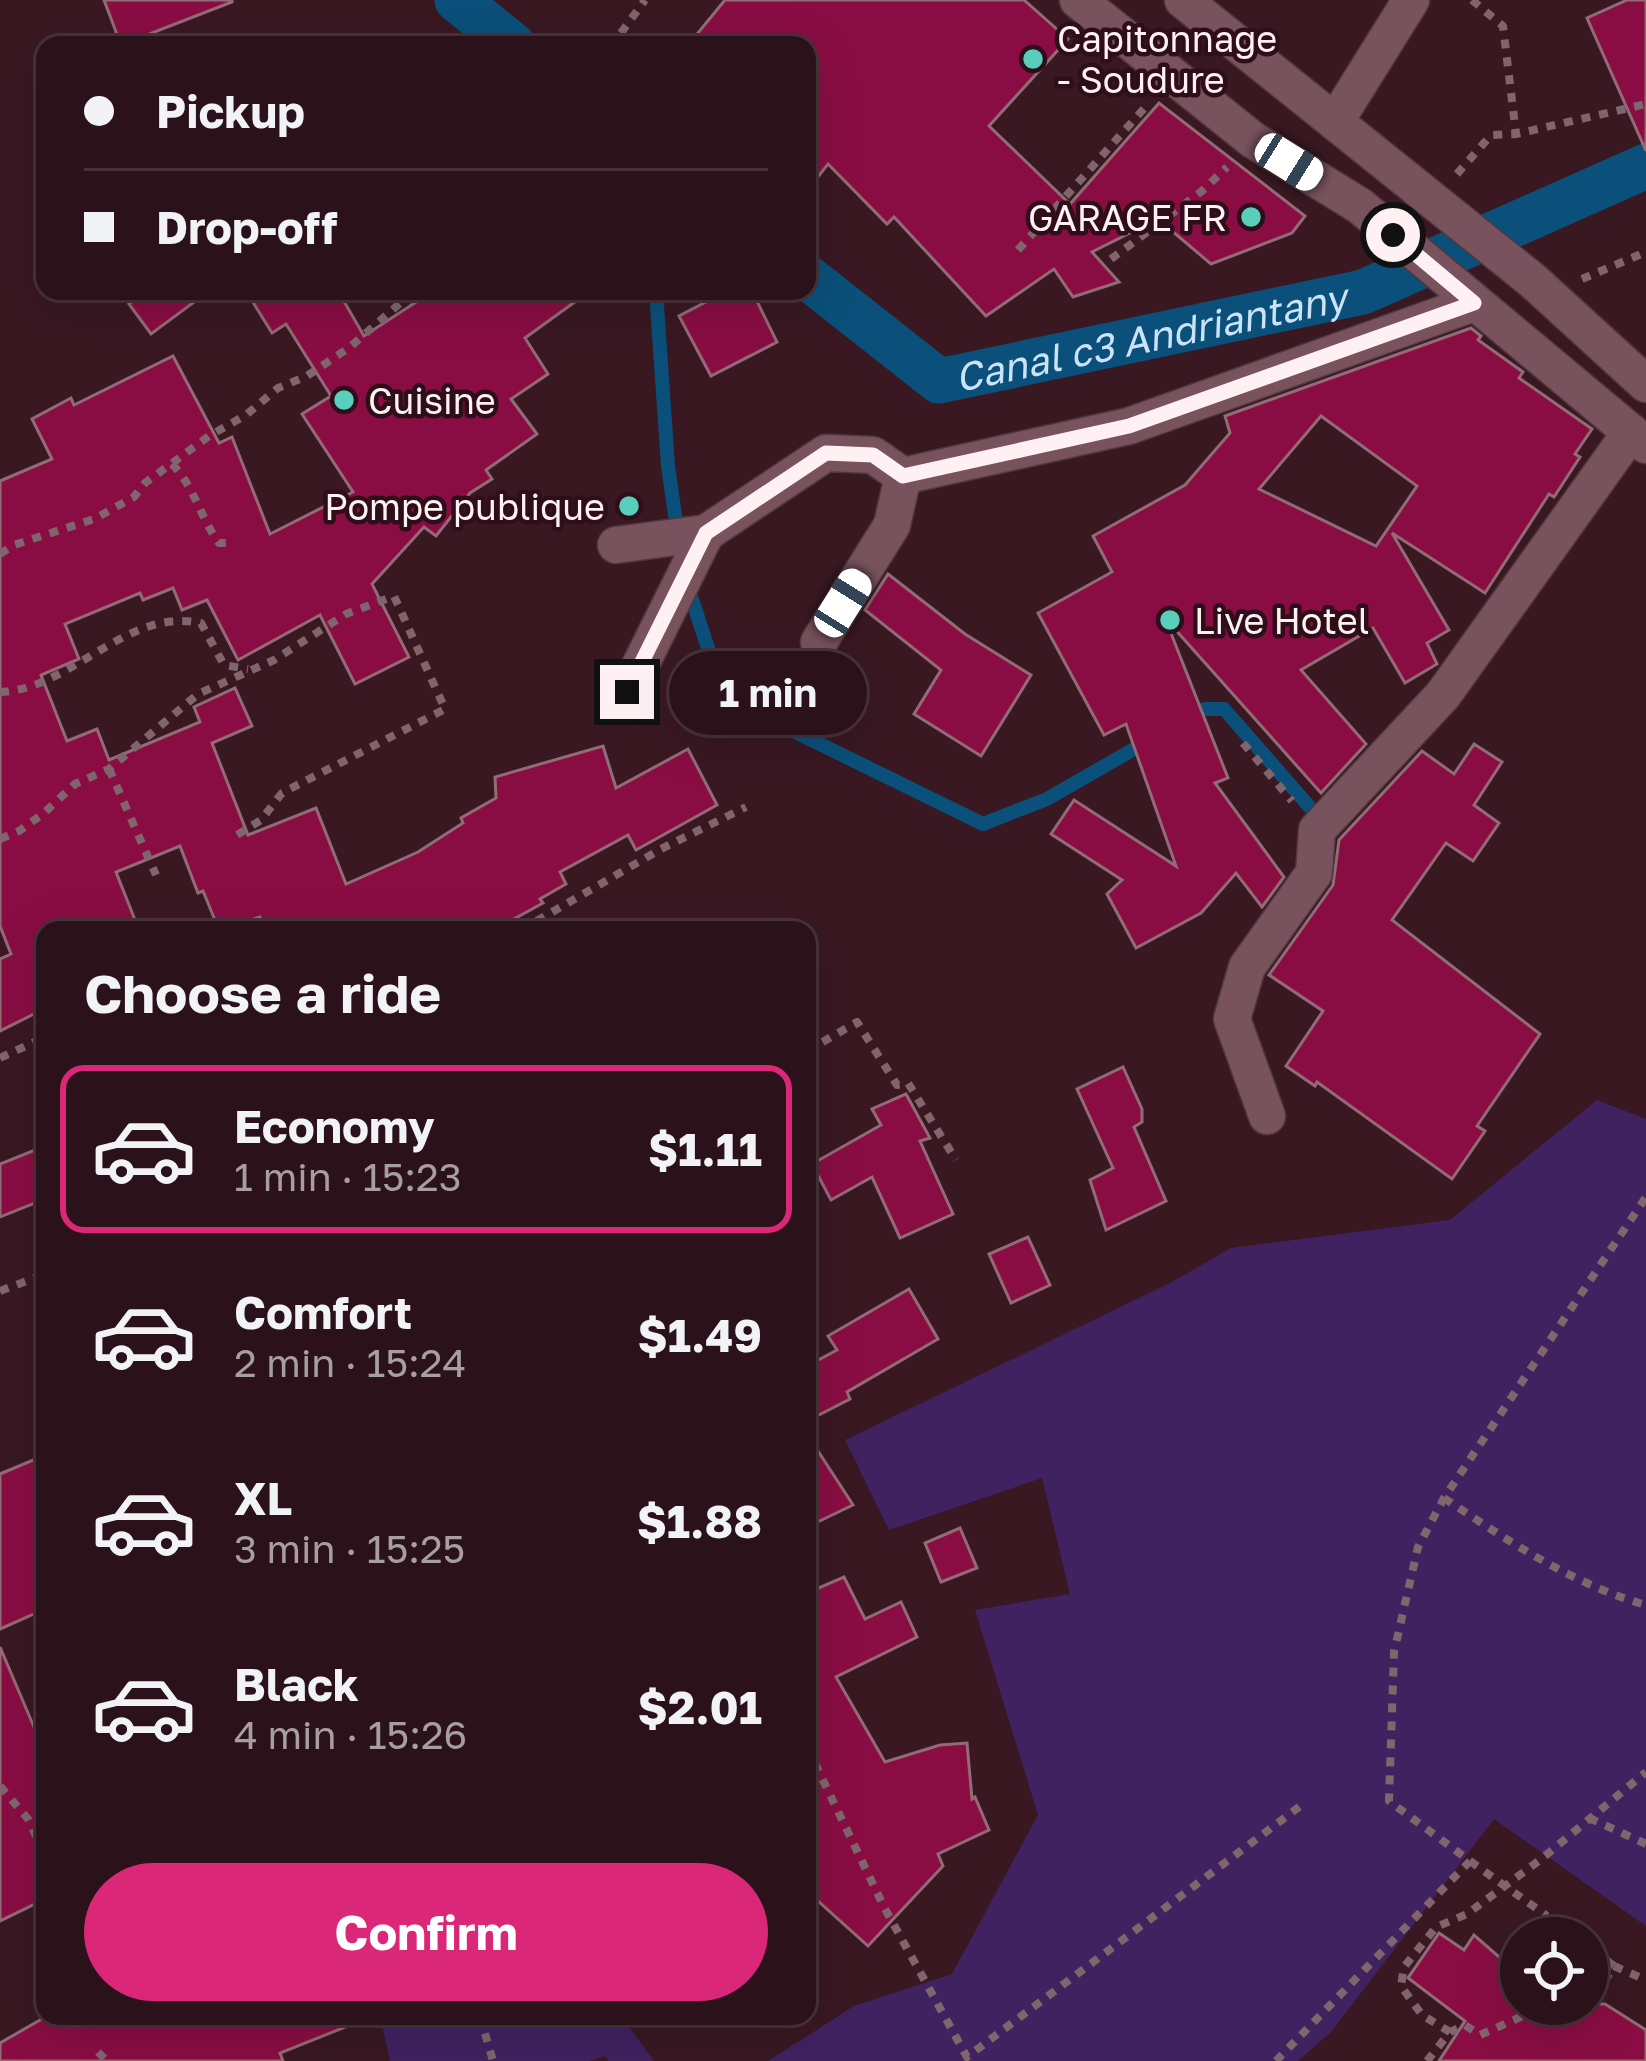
<!DOCTYPE html>
<meta charset="utf-8">
<style>
body{margin:0;font-family:"Golos Text",sans-serif;background:#331b23;color:#f1f3f6;height:100vh;display:flex;flex-direction:column;font-size:45px;white-space:nowrap}
*{box-sizing:border-box;margin:0}
p{font-size:39px;color:#a69ea2}
.icon{flex:none;width:66px;height:66px;fill:none;stroke:currentColor;stroke-width:2;stroke-linecap:round;stroke-linejoin:round}
.map{position:relative;flex:1;overflow:hidden}
.panel{position:absolute;left:36px;top:921px;width:780px;height:1104px;display:flex;flex-direction:column;background:#2b121a;border-radius:24px;box-shadow:0 12px 48px #0002,0 0 0 3px #473239}
.panel>*{flex:none}
.guide{position:absolute;left:36px;top:36px;width:780px;height:264px;border-radius:24px;box-shadow:0 12px 48px #0002,0 0 0 3px #473239;display:grid;align-content:center;height:264px;padding:0 48px;background:#2b121a}
.fabs{position:absolute;left:1500px;top:1917px;display:grid;gap:24px}
.fabs a{display:grid;place-items:center;width:108px;height:108px;border-radius:50%;background:#2b121a;box-shadow:0 12px 48px #0002,0 0 0 3px #473239;font-size:60px}
.end{position:absolute;width:54px;height:54px;margin:-27px;border:15px solid #fff0f3;background:#111;box-shadow:0 0 0 6px #111}
.from{border-radius:50%}
.bubble{position:absolute;height:84px;border-radius:42px;background:#2b121a;box-shadow:0 12px 48px #0002,0 0 0 3px #473239;font-size:39px;font-weight:700;line-height:84px;text-align:center}
.car{position:absolute;width:36px;height:72px;margin:-36px -18px;border-radius:15px;box-shadow:0 0 9px 3px #0007;background:linear-gradient(#fff 24%,#345 0 40%,#fff 0 76%,#345 0 86%,#fff 0)}
.guide b{display:flex;align-items:center;gap:42px;height:114px;font-size:45px}
.guide b+b{border-top:3px solid #473239}
.guide i{width:30px;height:30px;background:#f1f3f6}
ul{padding:0;list-style:none}
li{display:flex;align-items:center;gap:36px;height:168px;margin:0 24px 18px;padding:0 24px;border:6px solid transparent;border-radius:24px}
li div{flex:1}
li b{display:block;font-size:45px}
li em{font-style:normal;font-weight:700}
li.on{border-color:#db2777}
li>.icon{width:108px;height:108px;stroke-width:1.5}
h2{padding:0 48px;font-size:54px;line-height:144px}
.action{display:flex;gap:24px;margin-top:auto;padding:24px 48px}
.action a{flex:1;height:138px;border-radius:72px;background:#db2777;color:#fff;font-size:48px;font-weight:700;line-height:138px;text-align:center}
.map>svg:first-child{display:block}
.green{fill:#402260}
.lines{fill:none;stroke-linecap:round;stroke-linejoin:round}
.stream{stroke:#0a507a;stroke-width:14}
.canal{stroke:#0a507a;stroke-width:45}
.building{fill:#890d43;stroke:#936b75;stroke-width:3;fill-rule:evenodd}
.minor-casing{stroke:#50373e;stroke-width:39}
.path{stroke:#80656d;stroke-width:8;stroke-dasharray:9 9;stroke-linecap:butt}
.minor{stroke:#78525c;stroke-width:36}
.route{stroke:#fff0f3;stroke-width:15}
.poi-dot{fill:#5acebd;stroke:#2e0f19;stroke-width:4.5}
.labels{text-anchor:middle;dominant-baseline:central;stroke-width:9;stroke-linejoin:round;paint-order:stroke}
.poi-label{font-size:36px;fill:#fff0f3;stroke:#2e0f19;text-anchor:start}
.water-label{font-size:39px;font-style:italic;fill:#cbe3f7;stroke:#2e0f19}
</style>
<div class="map">
<svg width="1646" height="2061" viewBox="0 0 1646 2061">
<rect width="100%" height="100%" fill="#391822"/>
<g class="green">
<polygon points="1597,1100 1646,1119 1646,1926 1494,1819 1331,2032 1298,2061 768,2061 854,2006 952,1974 1038,1815 975,1610 1070,1594 1042,1478 889,1530 845,1440 1172,1282 1231,1248 1450,1220"/>
<polygon points="380,2016 621,2016 654,2061 608,2061 606,2056 589,2061 390,2061"/>
</g>
<g class="lines">
<g class="stream">
<polyline points="656,291 668,466 678,536"/>
<polyline points="688,587 724,697 983,824 1047,799 1148,741"/>
<polyline points="1188,718 1204,709 1224,709 1314,812"/>
</g>
<g class="canal">
<polyline points="457,0 513,45"/>
<path id="s1" d="M807,277L939,381L1363,292L1646,166"/>
</g>
</g>
<g class="building">
<polygon points="104,0 232,0 232,2 121,45"/>
<polygon points="725,0 1024,0 1068,39 989,126 1070,204 1159,103 1305,216 1292,233 1211,264 1158,219 1092,252 1119,282 1073,297 1054,269 986,316 894,217 887,224 828,164 807,191 807,45 688,45"/>
<polygon points="1627,0 1646,0 1646,151 1587,18"/>
<polygon points="146,291 209,291 151,334 129,304"/>
<polygon points="246,291 338,291 364,336 433,291 590,291 525,338 548,374 511,399 537,434 486,470 492,479 470,493 436,536 424,527 372,584 409,657 355,684 320,615 238,660 207,600 182,610 173,588 143,600 140,593 65,624 79,659 41,675 67,741 97,729 109,760 200,722 194,707 235,688 252,726 212,743 248,835 316,808 346,884 418,852 463,823 461,818 496,798 495,777 603,746 616,788 688,749 717,805 636,850 628,835 560,872 566,884 540,899 543,903 494,930 265,930 260,917 219,930 203,891 198,893 180,846 116,872 139,930 45,930 45,1035 34,1014 0,1031 0,959 11,954 0,926 0,481 52,459 32,419 71,398 74,405 173,356 219,443 232,437 270,534 353,492 302,414 331,396 286,324 272,333"/>
<polygon points="727,291 752,291 777,342 711,376 679,316"/>
<path d="M1471,328L1481,336L1478,340L1523,372L1519,378L1592,429L1575,454L1580,457L1554,497L1549,494L1485,593L1392,533L1449,630L1427,643L1437,664L1405,683L1373,628L1301,670L1366,744L1321,793L1165,618L1228,778L1215,783L1284,877L1262,907L1236,873L1201,913L1136,948L1107,894L1122,880L1051,834L1074,800L1176,866L1126,724L1104,735L1038,613L1112,572L1093,536L1185,485L1230,433L1225,416ZM1321,416L1417,486L1376,546L1259,489Z"/>
<polygon points="888,574 965,634 1031,675 981,756 914,714 941,670 865,610"/>
<polygon points="1474,744 1502,762 1474,805 1499,823 1473,861 1446,843 1392,920 1540,1034 1477,1126 1485,1131 1452,1179 1317,1082 1315,1086 1286,1066 1323,1011 1269,975 1333,885 1339,840 1422,751 1454,774"/>
<polygon points="1123,1067 1142,1109 1142,1122 1134,1127 1166,1201 1106,1230 1090,1180 1113,1168 1077,1089"/>
<polygon points="906,1094 930,1138 920,1141 953,1214 900,1238 872,1177 831,1200 812,1164 881,1125 872,1109"/>
<polygon points="45,1146 45,1199 0,1217 0,1164"/>
<polygon points="1028,1237 1050,1285 1011,1303 989,1254"/>
<polygon points="909,1289 938,1339 847,1392 850,1399 807,1421 807,1366 837,1350 828,1336"/>
<polygon points="807,1434 853,1505 807,1527"/>
<polygon points="45,1455 45,1609 0,1629 0,1474"/>
<polygon points="960,1528 977,1568 941,1582 925,1543"/>
<polygon points="844,1577 865,1619 901,1602 917,1637 836,1677 885,1762 940,1745 967,1743 972,1799 975,1797 989,1830 938,1854 943,1866 868,1946 807,1891 807,1593"/>
<polygon points="0,1647 45,1753 45,1899 0,1921"/>
<polygon points="1439,1933 1464,1950 1474,1935 1521,1976 1521,2004 1605,2004 1646,2030 1646,2061 1439,2061 1465,2021 1408,1978"/>
<polygon points="47,2016 367,2016 368,2018 280,2053 283,2061 0,2061 0,2043"/>
</g>
<g class="lines">
<defs>
<g id="minor">
<polyline points="1078,0 1253,140 1360,206 1646,445"/>
<polyline points="1183,0 1532,280 1646,384"/>
<polyline points="1335,122 1411,0"/>
<polyline points="616,545 706,533 826,453 873,455 903,476 1129,426 1474,303"/>
<polyline points="819,642 892,525 903,476"/>
<polyline points="627,692 706,533"/>
<polyline points="1267,1116 1232,1019 1247,967 1314,873 1317,830 1443,695 1631,432"/>
</g>
</defs>
<use href="#minor" class="minor-casing"/>
<g class="path">
<polyline points="1472,0 1503,26 1516,134"/>
<polyline points="621,33 645,0"/>
<polyline points="1457,174 1491,135 1516,134 1646,104"/>
<polyline points="1018,250 1148,104"/>
<polyline points="1111,259 1202,191 1227,167"/>
<polyline points="1582,279 1646,252"/>
<path d="M172,464C194,486 200,517 219,543H232"/>
<polyline points="0,554 14,545 94,519 134,497 145,483 209,436 246,415 278,388 307,376 350,347 414,291"/>
<path d="M0,692C73,689 126,607 201,623L224,665L248,669"/>
<polyline points="1243,743 1292,801"/>
<polyline points="109,769 156,875"/>
<polyline points="0,839 19,831 44,813 75,784 109,769 198,694 274,660 346,614 394,596 445,709 282,793 261,820 232,838"/>
<polyline points="521,930 661,849 746,807"/>
<polyline points="807,1051 857,1022 897,1085 908,1083 956,1160"/>
<polyline points="0,1058 45,1037"/>
<polyline points="0,1291 45,1274"/>
<path d="M1444,1498C1508,1541 1572,1584 1646,1605"/>
<polyline points="807,1747 884,1907 967,2057 1303,1804"/>
<polyline points="0,1786 28,1819 45,1855"/>
<polyline points="1589,1818 1646,1844"/>
<polyline points="1470,1861 1547,1916"/>
<polyline points="1614,1966 1646,1980"/>
<polyline points="1587,1987 1606,1979 1614,1966 1591,1949"/>
<polyline points="480,2016 493,2061"/>
<polyline points="1450,2032 1422,2015 1401,1986 1404,1967 1436,1927 1467,1914 1540,1860 1646,1772"/>
<polyline points="98,2052 107,2061"/>
<polyline points="1276,2061 1470,1861 1389,1801 1394,1652 1418,1547 1444,1498 1646,1197"/>
<polyline points="1427,2061 1450,2032 1465,2025 1480,2035 1550,2004"/>
</g>
<use href="#minor" class="minor"/>
</g>
<g class="lines">
<polyline class="route" points="627,692 706,533 826,453 873,455 903,476 1129,426 1474,303 1393,235"/>
</g>
<g class="poi-dot">
<circle cx="1033" cy="59" r="12"/>
<circle cx="1251" cy="217" r="12"/>
<circle cx="344" cy="400" r="12"/>
<circle cx="629" cy="506" r="12"/>
<circle cx="1170" cy="620" r="12"/>
</g>
<g class="labels">
<g class="poi-label">
<text x="1057" y="38">Capitonnage<tspan x="1057" dy="41">- Soudure</tspan></text>
<text x="1227" y="217" text-anchor="end">GARAGE FR</text>
<text x="368" y="400">Cuisine</text>
<text x="605" y="506" text-anchor="end">Pompe publique</text>
<text x="1194" y="620">Live Hotel</text>
</g>
<g class="water-label">
<text stroke="none"><textPath href="#s1" startOffset="384">Canal c3 Andriantany</textPath></text>
</g>
</g>
</svg>
<div class="fabs">
<a><svg class="icon" aria-label="locate" viewBox="0 0 24 24"><circle cx="12" cy="12" r="6"/><path d="M12 2v4M12 18v4M2 12h4M18 12h4"/></svg></a>
</div>
<i class="end from" style="left:1393px;top:235px"></i>
<i class="end" style="left:627px;top:692px"></i>
<div class="bubble" style="left:669px;top:651px;width:198px">1 min</div>
<i class="car" style="left:1289px;top:162px;rotate:122deg"></i>
<i class="car" style="left:843px;top:603px;rotate:32deg"></i>
<div class="guide">
<b><i class="from"></i>Pickup</b>
<b><i></i>Drop-off</b>
</div>
<section class="panel">
<h2>Choose a ride</h2>
<ul>
<li class="on"><svg class="icon" aria-label="car" viewBox="0 0 24 24"><path d="M5 17H2v-5l4-1 3-4h7l3 4 3 1v5h-3M9 17h6M6 11h13"/><circle cx="7" cy="17" r="2"/><circle cx="17" cy="17" r="2"/></svg><div><b>Economy</b><p>1 min · 15:23</p></div><em>$1.11</em></li>
<li><svg class="icon" aria-label="car" viewBox="0 0 24 24"><path d="M5 17H2v-5l4-1 3-4h7l3 4 3 1v5h-3M9 17h6M6 11h13"/><circle cx="7" cy="17" r="2"/><circle cx="17" cy="17" r="2"/></svg><div><b>Comfort</b><p>2 min · 15:24</p></div><em>$1.49</em></li>
<li><svg class="icon" aria-label="car" viewBox="0 0 24 24"><path d="M5 17H2v-5l4-1 3-4h7l3 4 3 1v5h-3M9 17h6M6 11h13"/><circle cx="7" cy="17" r="2"/><circle cx="17" cy="17" r="2"/></svg><div><b>XL</b><p>3 min · 15:25</p></div><em>$1.88</em></li>
<li><svg class="icon" aria-label="car" viewBox="0 0 24 24"><path d="M5 17H2v-5l4-1 3-4h7l3 4 3 1v5h-3M9 17h6M6 11h13"/><circle cx="7" cy="17" r="2"/><circle cx="17" cy="17" r="2"/></svg><div><b>Black</b><p>4 min · 15:26</p></div><em>$2.01</em></li>
</ul>
<div class="action"><a>Confirm</a></div>
</section>
</div>
